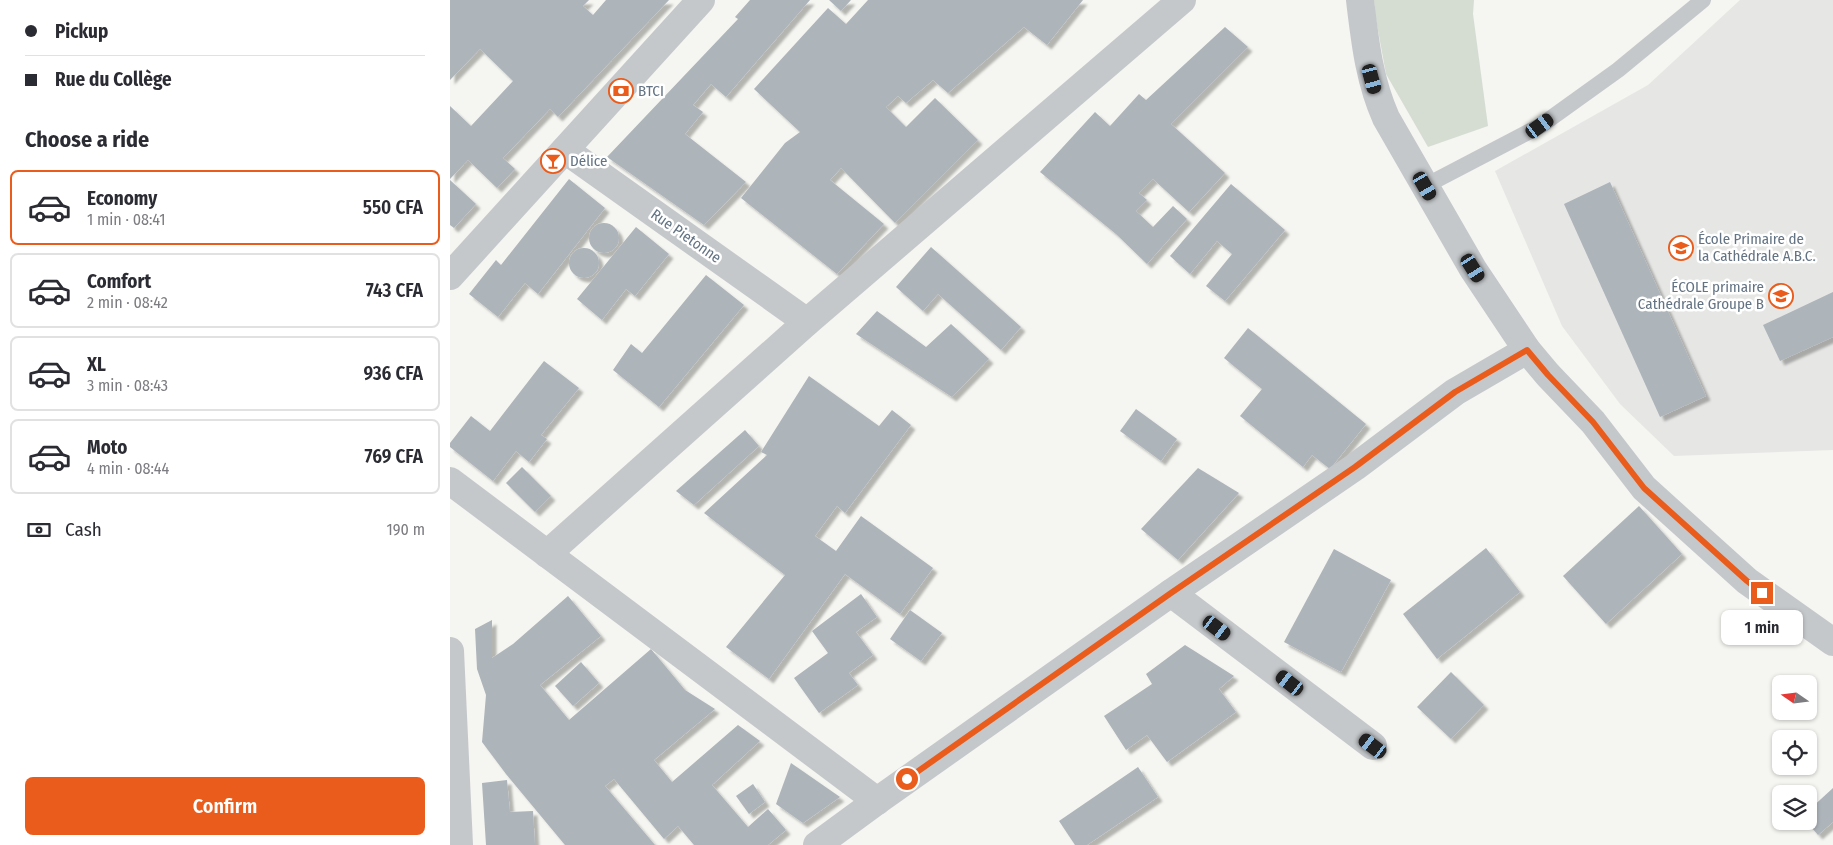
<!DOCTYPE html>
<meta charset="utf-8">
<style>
body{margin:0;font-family:"Fira Sans Condensed",sans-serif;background:#f2f2f3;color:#2b2b33;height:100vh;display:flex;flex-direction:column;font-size:19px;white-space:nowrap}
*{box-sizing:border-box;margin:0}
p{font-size:16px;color:#7c7c81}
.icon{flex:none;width:28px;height:28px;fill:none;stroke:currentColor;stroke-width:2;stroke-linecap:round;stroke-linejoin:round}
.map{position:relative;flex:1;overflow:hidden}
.panel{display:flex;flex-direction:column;background:#fff;width:450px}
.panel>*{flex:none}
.guide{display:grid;align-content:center;height:110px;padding:0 25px;background:#fff}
.needle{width:32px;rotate:284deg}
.tools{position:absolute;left:1322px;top:675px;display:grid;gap:10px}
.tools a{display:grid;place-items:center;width:45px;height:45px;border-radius:8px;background:#fff;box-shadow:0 1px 4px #0004;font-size:25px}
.end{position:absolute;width:22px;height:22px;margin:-11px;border:6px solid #ea5c1c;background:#fff;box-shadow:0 0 0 2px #fff}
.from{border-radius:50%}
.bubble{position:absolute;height:35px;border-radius:8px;background:#fff;box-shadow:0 1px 4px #0004;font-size:16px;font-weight:600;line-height:35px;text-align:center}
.car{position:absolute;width:15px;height:30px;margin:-15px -8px;border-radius:6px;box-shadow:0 0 4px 1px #0007;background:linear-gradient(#222 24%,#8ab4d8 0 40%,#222 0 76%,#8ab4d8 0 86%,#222 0)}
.guide b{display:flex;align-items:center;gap:18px;height:48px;font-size:19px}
.guide b+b{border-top:1px solid #e1e1e2}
.guide i{width:12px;height:12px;background:#2b2b33}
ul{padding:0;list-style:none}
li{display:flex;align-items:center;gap:15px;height:75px;margin:0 10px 8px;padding:0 15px;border:2px solid #e1e1e2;border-radius:8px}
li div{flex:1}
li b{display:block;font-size:19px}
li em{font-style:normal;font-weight:600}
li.active{border-color:#ea5c1c}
li>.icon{width:45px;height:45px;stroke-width:1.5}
h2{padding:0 25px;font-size:22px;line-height:60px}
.pay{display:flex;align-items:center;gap:12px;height:55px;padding:0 25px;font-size:19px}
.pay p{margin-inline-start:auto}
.button{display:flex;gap:10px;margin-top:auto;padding:10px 25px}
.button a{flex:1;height:58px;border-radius:8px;background:#ea5c1c;color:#fff;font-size:20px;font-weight:600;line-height:58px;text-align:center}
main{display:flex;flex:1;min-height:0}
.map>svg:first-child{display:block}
.built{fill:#e6e7e5}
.green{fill:#d5ddd2}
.building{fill:#adb4ba;filter:url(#shadow)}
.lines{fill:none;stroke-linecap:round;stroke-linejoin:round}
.service{stroke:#c5c8cb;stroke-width:16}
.minor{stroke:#c5c8cb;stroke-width:28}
.route{stroke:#ea5c1c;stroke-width:6}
.labels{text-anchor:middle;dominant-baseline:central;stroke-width:5;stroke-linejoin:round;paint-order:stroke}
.poi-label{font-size:15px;fill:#637384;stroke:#fff;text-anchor:start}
.street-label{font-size:15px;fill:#637384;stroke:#fff}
</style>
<main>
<section class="panel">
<div class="guide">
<b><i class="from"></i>Pickup</b>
<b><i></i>Rue du Collège</b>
</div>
<h2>Choose a ride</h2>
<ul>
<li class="active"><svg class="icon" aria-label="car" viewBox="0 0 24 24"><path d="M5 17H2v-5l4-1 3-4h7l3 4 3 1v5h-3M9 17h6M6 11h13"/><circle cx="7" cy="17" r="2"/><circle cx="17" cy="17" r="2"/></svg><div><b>Economy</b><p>1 min · 08:41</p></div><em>550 CFA</em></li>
<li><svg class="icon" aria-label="car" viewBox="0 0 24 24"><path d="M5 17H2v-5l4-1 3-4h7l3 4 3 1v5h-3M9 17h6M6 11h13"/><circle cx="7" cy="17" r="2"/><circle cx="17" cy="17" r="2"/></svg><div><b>Comfort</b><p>2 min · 08:42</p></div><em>743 CFA</em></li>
<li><svg class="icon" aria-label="car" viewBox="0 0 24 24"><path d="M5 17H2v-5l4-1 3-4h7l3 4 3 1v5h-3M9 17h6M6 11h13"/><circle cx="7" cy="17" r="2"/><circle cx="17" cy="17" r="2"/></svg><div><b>XL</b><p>3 min · 08:43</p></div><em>936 CFA</em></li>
<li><svg class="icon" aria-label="car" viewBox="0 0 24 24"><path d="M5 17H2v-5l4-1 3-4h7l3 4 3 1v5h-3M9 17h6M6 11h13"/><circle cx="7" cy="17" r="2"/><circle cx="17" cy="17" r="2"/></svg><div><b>Moto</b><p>4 min · 08:44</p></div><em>769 CFA</em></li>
</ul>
<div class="pay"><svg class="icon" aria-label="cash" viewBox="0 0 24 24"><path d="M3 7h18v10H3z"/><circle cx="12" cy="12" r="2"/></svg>Cash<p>190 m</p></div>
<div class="button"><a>Confirm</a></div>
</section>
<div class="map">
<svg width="1383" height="845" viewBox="0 0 1383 845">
<defs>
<filter id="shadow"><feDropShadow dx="4.5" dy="4.5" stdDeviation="1" flood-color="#0004"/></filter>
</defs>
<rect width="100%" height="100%" fill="#f5f5f1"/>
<polygon class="built" points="1290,0 1383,0 1383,450 1224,456 1170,404 1112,326 1045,171 1198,85"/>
<polygon class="green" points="924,0 1024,0 1023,14 1038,126 978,147 936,74 925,14"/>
<g class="building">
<polygon points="0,0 139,0 133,6 143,15 156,0 219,0 108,117 100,109 53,158 65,169 47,188 18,160 0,179 0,106 21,126 63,81 30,49 0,80"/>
<polygon points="300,0 360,0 276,97 261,84 243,105 253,112 235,134 296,182 254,225 157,157 288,19 285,17"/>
<polygon points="379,0 401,0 391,11"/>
<polygon points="418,0 633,0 597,45 574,27 498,93 483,80 456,103 448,96 436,107 456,127 485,98 528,140 445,223 391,168 380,180 434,224 387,274 291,198 335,143 350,132 304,89 378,8 396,24"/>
<polygon points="775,27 798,47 721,124 775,173 739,212 703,179 689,193 697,200 686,211 703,227 723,206 737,219 697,264 666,234 590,172 645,112 660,126 689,94 696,100"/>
<polygon points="119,179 155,208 88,294 75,283 48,317 19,294 46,260 51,265"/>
<polygon points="0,180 26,204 4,228 0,225"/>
<polygon points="1160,182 1256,396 1210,417 1114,204"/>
<polygon points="781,184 835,230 775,301 756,286 782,254 767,241 740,274 720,256"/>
<circle cx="154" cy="238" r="15"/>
<polygon points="186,227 219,254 185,296 176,289 152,320 127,299"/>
<polygon points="481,247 571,327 551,350 488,294 473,311 446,287"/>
<circle cx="134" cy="263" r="15"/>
<polygon points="256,275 294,305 209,407 163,370 181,344 192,353"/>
<polygon points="1383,292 1383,337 1330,361 1313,325"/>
<polygon points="427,311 476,347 501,324 539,359 502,397 406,334"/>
<polygon points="798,328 916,424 880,469 862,455 853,467 790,416 812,389 774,358"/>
<polygon points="94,361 129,388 91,435 97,439 79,462 66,451 43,481 0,447 0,443 21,416 40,431"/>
<polygon points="359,376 429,426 442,410 461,425 395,513 387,506 365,536 386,551 411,516 483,568 450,614 395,574 319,679 276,647 335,575 254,513 317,455 311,452"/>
<polygon points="686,409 727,439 711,461 670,431"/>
<polygon points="295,430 309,446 244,505 226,491"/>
<polygon points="72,467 101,496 85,512 56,483"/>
<polygon points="748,468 789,493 728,560 691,529"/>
<polygon points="1189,506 1232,554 1156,624 1113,576"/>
<polygon points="1036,548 1070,592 987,659 953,614"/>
<polygon points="884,549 941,580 891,672 834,642"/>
<polygon points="411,594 427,617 406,632 423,655 399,673 408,685 369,713 344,678 378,653 362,631"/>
<polygon points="118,596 151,636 90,685 119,720 201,649 235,690 265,709 204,760 222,782 288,725 310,741 262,785 298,827 318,809 336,830 318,845 244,845 228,826 214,839 164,779 155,786 205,845 115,845 56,774 32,742 36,695 27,669 25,629 42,620 42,658 63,644"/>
<polygon points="460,610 492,633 471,661 440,639"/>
<polygon points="735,645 784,676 769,689 786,712 717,762 697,735 676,750 654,716 702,684 696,674"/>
<polygon points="131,662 149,683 123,706 105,686"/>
<polygon points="1001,672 1034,705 1001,739 967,707"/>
<polygon points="341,763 390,797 353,823 326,804"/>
<polygon points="688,767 708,797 637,845 625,845 609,821"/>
<polygon points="57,780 60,812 83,811 85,845 36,845 32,783"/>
<polygon points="303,784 315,802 299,814 286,796"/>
<polygon points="1383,788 1383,822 1368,835 1356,821 1359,821 1359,810"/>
</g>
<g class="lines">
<polyline class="service" points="975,186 1090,126 1168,70 1253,0"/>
<g class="minor">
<path d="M910,0C915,41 919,80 936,118L1023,269L1077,350L1098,375L1143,422L1194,488L1297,581L1383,642"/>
<polyline points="115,150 357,322"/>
<polyline points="0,276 251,0"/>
<polyline points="0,481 427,801"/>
<polyline points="97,554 357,322 732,0"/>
<polyline points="721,593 923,746"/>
<polyline points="0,651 9,845"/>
<polyline points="367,845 427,801 721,593 905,467 1005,392 1077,350"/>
</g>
</g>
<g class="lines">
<polyline class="route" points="457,779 721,593 905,467 1005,392 1077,350 1098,375 1143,422 1194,488 1297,581 1312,593"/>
</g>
<defs>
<symbol id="bank-ring" viewBox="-11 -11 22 22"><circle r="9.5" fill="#fff" stroke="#ea5c1c" stroke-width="1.5"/><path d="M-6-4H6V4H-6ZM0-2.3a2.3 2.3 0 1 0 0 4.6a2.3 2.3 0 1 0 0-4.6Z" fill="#ea5c1c"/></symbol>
<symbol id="bar-ring" viewBox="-11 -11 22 22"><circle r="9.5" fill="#fff" stroke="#ea5c1c" stroke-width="1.5"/><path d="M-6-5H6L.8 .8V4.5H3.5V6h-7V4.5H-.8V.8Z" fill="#ea5c1c"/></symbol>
<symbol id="school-ring" viewBox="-11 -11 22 22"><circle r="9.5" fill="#fff" stroke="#ea5c1c" stroke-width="1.5"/><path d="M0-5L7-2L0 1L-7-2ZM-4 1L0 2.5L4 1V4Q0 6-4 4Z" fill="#ea5c1c"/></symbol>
</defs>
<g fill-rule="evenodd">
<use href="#bank-ring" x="157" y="77" width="28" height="28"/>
<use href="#bar-ring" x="89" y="147" width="28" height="28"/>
<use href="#school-ring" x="1217" y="234" width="28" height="28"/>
<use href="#school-ring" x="1317" y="282" width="28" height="28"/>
</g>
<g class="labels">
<g class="poi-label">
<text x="188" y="91">BTCI</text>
<text x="120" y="161">Délice</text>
<text x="1248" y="239">École Primaire de<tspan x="1248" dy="17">la Cathédrale A.B.C.</tspan></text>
<text x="1314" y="287" text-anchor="end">ÉCOLE primaire<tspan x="1314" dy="17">Cathédrale Groupe B</tspan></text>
</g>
<g class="street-label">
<text transform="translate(236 236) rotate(35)">Rue Pietonne</text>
</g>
</g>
</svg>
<div class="tools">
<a><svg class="needle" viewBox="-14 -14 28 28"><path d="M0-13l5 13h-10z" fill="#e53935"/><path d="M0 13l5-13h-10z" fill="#7c7c81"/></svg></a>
<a><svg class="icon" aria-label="locate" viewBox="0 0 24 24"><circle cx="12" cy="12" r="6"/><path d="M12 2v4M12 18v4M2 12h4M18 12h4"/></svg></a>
<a><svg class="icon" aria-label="layers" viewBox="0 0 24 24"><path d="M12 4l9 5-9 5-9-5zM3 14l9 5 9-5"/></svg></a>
</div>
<i class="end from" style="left:457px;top:779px"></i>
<i class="end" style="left:1312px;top:593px"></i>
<div class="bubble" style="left:1271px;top:610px;width:82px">1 min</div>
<i class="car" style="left:922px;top:79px;rotate:165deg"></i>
<i class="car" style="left:1090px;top:126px;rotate:54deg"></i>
<i class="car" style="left:975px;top:186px;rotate:150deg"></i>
<i class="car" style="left:1023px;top:268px;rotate:148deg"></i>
<i class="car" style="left:767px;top:628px;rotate:127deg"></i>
<i class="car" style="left:840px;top:683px;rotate:308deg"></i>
<i class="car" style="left:923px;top:746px;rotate:307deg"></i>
</div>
</main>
